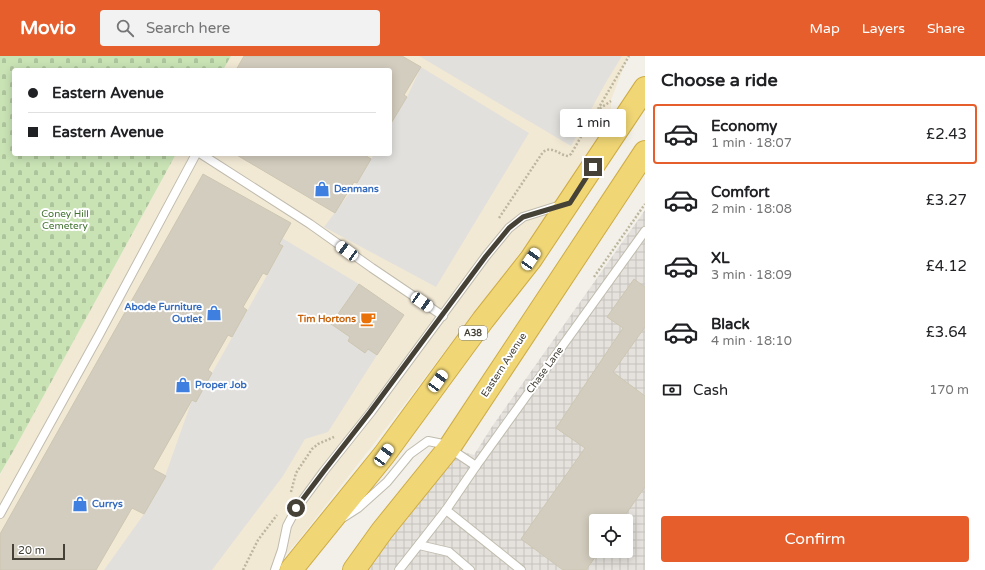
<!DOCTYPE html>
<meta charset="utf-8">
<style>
body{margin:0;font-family:"Varela Round",sans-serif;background:#f2f2f2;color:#202124;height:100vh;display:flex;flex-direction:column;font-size:15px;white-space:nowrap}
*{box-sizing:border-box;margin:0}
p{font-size:13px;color:#757577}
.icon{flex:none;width:22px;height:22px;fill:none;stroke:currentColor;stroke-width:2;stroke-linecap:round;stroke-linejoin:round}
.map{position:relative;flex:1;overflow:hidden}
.details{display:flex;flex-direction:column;background:#fff;width:340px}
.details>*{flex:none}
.guide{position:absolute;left:12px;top:12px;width:380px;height:88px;border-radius:4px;box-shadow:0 2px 10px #0003;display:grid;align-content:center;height:88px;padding:0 16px;background:#fff}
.fabs{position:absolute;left:589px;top:458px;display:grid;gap:8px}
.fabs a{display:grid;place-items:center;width:44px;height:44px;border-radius:4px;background:#fff;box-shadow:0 2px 10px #0003;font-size:20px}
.scale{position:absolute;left:12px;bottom:10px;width:53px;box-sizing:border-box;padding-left:4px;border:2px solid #454137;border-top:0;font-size:11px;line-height:14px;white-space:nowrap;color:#454137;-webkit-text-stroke:3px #fff;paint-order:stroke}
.end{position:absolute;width:18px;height:18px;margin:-9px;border:5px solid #454137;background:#fff;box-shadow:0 0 0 2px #fff}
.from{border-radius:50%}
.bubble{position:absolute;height:28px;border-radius:4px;background:#fff;box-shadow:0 2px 10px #0003;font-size:13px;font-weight:600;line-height:28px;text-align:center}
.car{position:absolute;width:12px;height:24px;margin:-12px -6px;border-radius:5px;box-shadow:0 0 3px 1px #0007;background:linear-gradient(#fff 24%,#345 0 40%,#fff 0 76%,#345 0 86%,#fff 0)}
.guide b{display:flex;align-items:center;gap:14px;height:38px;font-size:15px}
.guide b+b{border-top:1px solid #e0e0e0}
.guide i{width:10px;height:10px;background:#202124}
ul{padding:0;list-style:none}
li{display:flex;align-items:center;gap:12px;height:60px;margin:0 8px 6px;padding:0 8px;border:2px solid transparent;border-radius:4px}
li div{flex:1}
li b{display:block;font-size:15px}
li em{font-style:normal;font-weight:600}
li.active{border-color:#e55e2c}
li>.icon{width:36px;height:36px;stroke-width:1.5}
h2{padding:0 16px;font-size:18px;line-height:48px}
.pay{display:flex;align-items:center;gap:10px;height:44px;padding:0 16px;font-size:15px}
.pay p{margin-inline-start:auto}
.cta{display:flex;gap:8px;margin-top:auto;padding:8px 16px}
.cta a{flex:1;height:46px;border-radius:4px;background:#e55e2c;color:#fff;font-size:16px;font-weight:600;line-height:46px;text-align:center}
header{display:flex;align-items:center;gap:24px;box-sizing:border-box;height:56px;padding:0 20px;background:#e55e2c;color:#fff}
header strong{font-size:19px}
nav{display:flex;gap:22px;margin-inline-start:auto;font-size:14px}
.search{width:280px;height:36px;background:#f2f2f2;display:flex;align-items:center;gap:10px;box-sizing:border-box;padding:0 14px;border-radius:4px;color:#757577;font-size:15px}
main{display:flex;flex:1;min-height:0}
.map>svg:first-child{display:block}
.commercial{fill:#f2e9d5}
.industrial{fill:url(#industrial-grid);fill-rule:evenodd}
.cemetery{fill:url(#cemetery-stones)}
.parking{fill:#e1e0dc}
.building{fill:#d3cdbf;stroke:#cdc6b2}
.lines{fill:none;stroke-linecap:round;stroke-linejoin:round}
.lane-casing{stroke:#c0bcae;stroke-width:10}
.highway-casing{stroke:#ceac46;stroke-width:24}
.path{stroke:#bdb69e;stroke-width:2.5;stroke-dasharray:2 2;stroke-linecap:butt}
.lane{stroke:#fff;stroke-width:8}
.highway{stroke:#f0d675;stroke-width:22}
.route{stroke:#454137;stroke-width:5}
.labels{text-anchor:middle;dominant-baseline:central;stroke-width:4;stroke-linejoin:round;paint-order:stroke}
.shield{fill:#fff;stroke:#7d7a73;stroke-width:1}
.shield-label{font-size:9px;font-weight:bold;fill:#454137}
.shop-label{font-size:10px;font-weight:bold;fill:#366cbe;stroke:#fff;text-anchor:start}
.park-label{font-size:10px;fill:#417130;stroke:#fff}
.food-label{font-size:10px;font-weight:bold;fill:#c56008;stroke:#fff;text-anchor:end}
.street-label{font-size:10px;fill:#454137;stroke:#fff}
</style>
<header>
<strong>Movio</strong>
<div class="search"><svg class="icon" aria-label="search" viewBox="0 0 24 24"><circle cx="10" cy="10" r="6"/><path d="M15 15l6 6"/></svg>Search here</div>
<nav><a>Map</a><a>Layers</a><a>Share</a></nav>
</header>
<main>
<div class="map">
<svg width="645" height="514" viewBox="0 0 645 514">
<defs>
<pattern id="industrial-grid" width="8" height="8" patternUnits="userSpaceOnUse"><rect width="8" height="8" fill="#e5e2dd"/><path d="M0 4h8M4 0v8" fill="none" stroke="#c6c3be"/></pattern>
<pattern id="cemetery-stones" width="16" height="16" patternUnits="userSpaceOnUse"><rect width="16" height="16" fill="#c9e3b5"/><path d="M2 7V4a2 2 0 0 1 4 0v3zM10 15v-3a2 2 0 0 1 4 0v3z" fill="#aec49c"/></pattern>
</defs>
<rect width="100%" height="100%" fill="#f2f0e8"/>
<polygon class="commercial" points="231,0 628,0 611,44 611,56 609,66 539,172 387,371 298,485 272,514 0,514 0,419 176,98 390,98 390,14 223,14"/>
<path class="industrial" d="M645,154V514H354L449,392L474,399L491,372ZM596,465H626V495H596Z"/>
<polygon class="cemetery" points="0,0 231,0 223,14 14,14 14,98 176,98 15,392 0,418"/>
<g class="parking">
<polygon points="419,0 622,0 605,28 571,90"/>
<polygon points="421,11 529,77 436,231 324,171 357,127 374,98 390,98 390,70 407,41"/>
<polygon points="282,182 359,228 331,268 350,281 348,285 365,297 368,293 377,299 328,376 305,383 283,420 212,514 104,514 144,458 165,420 192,344 212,317 283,191 279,188"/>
</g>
<g class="building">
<polygon points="244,0 402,0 421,11 404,39 407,41 390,69 390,14 236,14"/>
<polygon points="235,98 363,98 371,103 357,127 354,126 335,157"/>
<polygon points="203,118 291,167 279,188 283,190 267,219 263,217 243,251 247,254 232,281 228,279 208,314 212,317 196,346 192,344 153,413 166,420 144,458 132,452 96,514 0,514 0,478"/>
<polygon points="634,223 645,231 645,271 613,316 645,340 645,431 621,465 596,465 596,500 586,514 563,514 521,483 585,392 556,372 623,272 607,261"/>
<polygon points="359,228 404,259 377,299 368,293 365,297 348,285 350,281 331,268"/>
</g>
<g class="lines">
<defs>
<g id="lane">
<polyline points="201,98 310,168 372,212 443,260"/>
<polyline points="446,454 521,514"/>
<polyline points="0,458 99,279 196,98"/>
<polyline points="344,461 358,452 387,426 410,398 428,385 443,388 476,410"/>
<polyline points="419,489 449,496 470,514"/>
<polyline points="275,514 282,494 287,470 296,453 324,415 371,356 486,200 509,172 523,161 561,149"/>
<polyline points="399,514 446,454 476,410 645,175"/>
</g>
<g id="highway">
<polyline points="291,514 384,399 483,264 531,203 645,32"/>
<polyline points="354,514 382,475 449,392 645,96"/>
</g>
</defs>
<use href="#lane" class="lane-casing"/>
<use href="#highway" class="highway-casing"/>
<g class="path">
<polyline points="598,53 629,0"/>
<path d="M499,162L543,96C552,89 559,99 568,100L571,98L596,55L611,45"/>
<polyline points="594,221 645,148"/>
<polyline points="291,436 296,417 312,393 318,388 334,381"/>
<polyline points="243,514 258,484 277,459"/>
</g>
<use href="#lane" class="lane"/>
<use href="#highway" class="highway"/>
</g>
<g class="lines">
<polyline class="route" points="296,452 324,415 370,356 486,200 509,172 523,161 570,147 593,111"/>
</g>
<defs>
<symbol id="shop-bare" viewBox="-9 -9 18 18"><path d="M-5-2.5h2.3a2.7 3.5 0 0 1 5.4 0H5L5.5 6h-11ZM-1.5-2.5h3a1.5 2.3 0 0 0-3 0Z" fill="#3f7fe0" stroke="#fff" stroke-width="2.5" paint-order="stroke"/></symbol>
<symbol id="cafe-bare" viewBox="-9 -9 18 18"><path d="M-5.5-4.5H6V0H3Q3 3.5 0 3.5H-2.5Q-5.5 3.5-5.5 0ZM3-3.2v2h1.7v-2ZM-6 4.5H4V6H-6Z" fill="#e8710a" stroke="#fff" stroke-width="2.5" paint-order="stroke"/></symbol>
</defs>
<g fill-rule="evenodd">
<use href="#shop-bare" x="311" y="122" width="22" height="22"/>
<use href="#shop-bare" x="203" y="246" width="22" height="22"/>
<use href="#cafe-bare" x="357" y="252" width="22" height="22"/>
<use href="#shop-bare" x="172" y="318" width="22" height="22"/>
<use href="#shop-bare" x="69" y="437" width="22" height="22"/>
</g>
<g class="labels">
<rect class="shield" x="459" y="270" width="28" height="14" rx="3"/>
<g class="shield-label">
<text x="473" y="277">A38</text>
</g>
<g class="shop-label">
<text x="334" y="133">Denmans</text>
<text x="202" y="251" text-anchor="end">Abode Furniture<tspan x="202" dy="12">Outlet</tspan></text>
<text x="195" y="329">Proper Job</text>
<text x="92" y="448">Currys</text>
</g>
<g class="park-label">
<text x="65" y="158">Coney Hill<tspan x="65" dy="12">Cemetery</tspan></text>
</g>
<g class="food-label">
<text x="356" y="263">Tim Hortons</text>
</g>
<g class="street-label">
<text transform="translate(504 309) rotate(-57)">Eastern Avenue</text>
<text transform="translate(545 314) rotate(-54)">Chase Lane</text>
</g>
</g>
</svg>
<div class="fabs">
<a><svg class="icon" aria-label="locate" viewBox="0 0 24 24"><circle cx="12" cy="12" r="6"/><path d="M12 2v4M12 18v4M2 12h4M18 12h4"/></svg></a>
</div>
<div class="scale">20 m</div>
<i class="end from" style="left:296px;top:452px"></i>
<i class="end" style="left:593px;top:111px"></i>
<div class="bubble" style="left:560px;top:53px;width:66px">1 min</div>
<i class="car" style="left:347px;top:195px;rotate:306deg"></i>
<i class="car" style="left:531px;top:203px;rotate:34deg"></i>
<i class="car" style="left:422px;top:246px;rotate:124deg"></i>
<i class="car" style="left:438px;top:325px;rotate:36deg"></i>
<i class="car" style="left:384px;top:399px;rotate:36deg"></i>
<div class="guide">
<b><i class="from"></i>Eastern Avenue</b>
<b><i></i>Eastern Avenue</b>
</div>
</div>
<section class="details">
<h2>Choose a ride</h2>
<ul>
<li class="active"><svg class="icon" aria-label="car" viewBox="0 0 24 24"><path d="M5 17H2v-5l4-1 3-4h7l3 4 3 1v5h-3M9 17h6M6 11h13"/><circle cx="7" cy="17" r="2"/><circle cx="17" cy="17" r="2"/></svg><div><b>Economy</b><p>1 min · 18:07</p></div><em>£2.43</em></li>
<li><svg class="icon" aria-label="car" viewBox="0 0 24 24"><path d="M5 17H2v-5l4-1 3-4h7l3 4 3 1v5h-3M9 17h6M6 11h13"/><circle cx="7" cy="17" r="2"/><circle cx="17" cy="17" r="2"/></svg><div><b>Comfort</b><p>2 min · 18:08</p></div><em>£3.27</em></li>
<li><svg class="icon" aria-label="car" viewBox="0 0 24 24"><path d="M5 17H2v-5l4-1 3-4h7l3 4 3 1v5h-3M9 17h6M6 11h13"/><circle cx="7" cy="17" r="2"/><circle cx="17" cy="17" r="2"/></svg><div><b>XL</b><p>3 min · 18:09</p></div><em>£4.12</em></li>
<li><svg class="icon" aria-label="car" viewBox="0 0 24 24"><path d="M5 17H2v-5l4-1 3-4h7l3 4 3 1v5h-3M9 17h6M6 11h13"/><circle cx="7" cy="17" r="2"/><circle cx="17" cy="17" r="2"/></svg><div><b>Black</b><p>4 min · 18:10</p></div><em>£3.64</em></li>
</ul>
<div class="pay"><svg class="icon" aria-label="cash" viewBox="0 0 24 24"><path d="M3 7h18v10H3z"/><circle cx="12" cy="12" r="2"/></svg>Cash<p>170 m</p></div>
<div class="cta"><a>Confirm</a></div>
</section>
</main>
